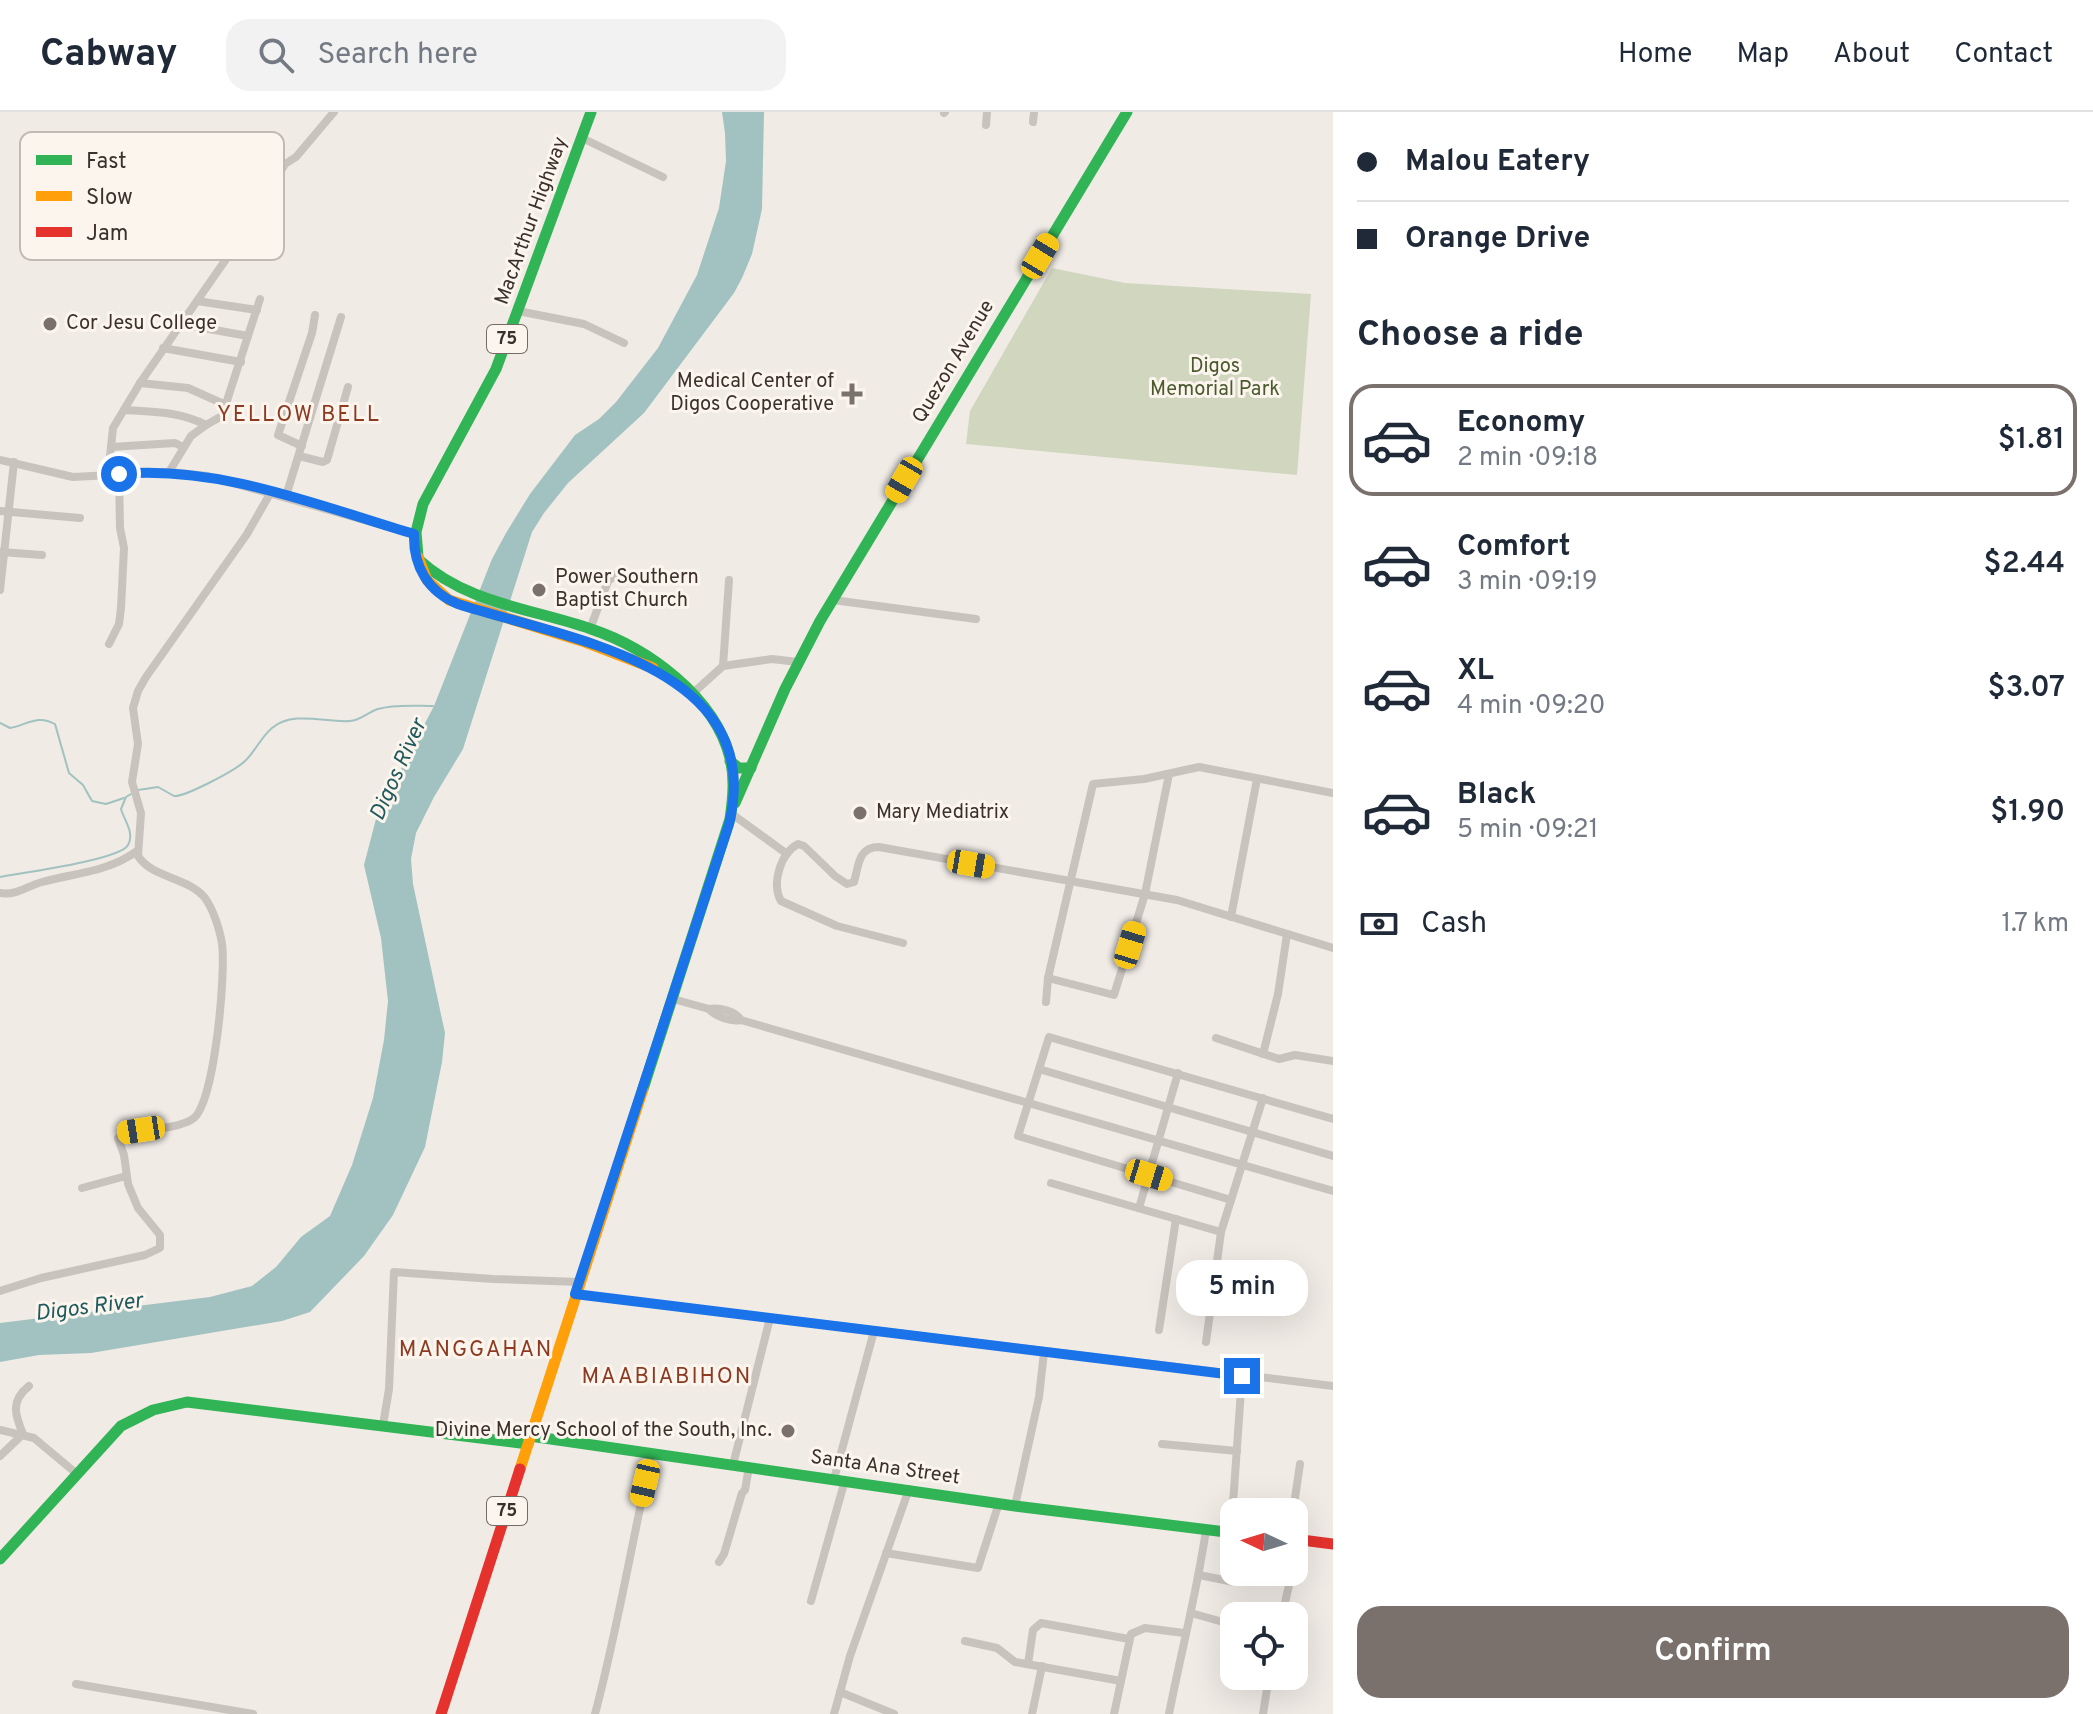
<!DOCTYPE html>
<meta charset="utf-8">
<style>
body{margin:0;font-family:Overpass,sans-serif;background:#f2f2f3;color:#1f2937;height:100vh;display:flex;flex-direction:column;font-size:30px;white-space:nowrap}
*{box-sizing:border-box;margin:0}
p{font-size:26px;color:#747a83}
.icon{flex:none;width:44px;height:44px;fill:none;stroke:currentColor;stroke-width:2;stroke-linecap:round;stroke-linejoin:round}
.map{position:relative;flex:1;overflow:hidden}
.side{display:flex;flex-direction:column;background:#fff;width:760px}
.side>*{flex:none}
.guide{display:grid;align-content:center;height:176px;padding:0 24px;background:#fff}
.needle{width:52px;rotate:274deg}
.controls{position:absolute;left:1220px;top:1386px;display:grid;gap:16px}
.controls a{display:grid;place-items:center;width:88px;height:88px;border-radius:16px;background:#fff;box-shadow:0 8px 32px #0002;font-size:40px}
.end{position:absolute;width:36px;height:36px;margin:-18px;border:10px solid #1a73e8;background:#fff;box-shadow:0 0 0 4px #fff}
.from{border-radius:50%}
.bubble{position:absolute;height:56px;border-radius:24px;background:#fff;box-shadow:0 8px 32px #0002;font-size:26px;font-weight:600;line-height:56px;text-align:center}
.car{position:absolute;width:24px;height:48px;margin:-24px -12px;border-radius:10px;box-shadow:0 0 6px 2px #0007;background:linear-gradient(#f5c518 24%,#345 0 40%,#f5c518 0 76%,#345 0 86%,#f5c518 0)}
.guide b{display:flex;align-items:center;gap:28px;height:76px;font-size:30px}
.guide b+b{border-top:2px solid #e0e1e3}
.guide i{width:20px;height:20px;background:#1f2937}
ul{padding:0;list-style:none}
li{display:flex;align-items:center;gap:24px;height:112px;margin:0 16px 12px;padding:0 8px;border:4px solid transparent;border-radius:24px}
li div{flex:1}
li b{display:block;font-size:30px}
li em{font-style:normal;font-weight:600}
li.current{border-color:#7a716c}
li>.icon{width:72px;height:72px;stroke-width:1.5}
h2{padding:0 24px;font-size:36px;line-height:96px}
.pay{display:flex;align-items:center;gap:20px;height:88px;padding:0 24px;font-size:30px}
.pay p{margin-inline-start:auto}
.button{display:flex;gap:16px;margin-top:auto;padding:16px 24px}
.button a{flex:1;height:92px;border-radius:24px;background:#7a716c;color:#fff;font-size:32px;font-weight:600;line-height:92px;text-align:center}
header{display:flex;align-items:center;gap:48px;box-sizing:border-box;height:112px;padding:0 40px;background:#fff;border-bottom:2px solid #e0e1e3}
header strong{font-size:38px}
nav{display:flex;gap:44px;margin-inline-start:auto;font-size:28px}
.search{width:560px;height:72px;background:#f2f2f3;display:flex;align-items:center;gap:20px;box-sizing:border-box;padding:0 28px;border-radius:24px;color:#747a83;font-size:30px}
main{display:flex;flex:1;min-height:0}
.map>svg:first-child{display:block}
.green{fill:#d1d6bf}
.water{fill:#a1c2c1}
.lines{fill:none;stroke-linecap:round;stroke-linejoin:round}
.stream{stroke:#a1c2c1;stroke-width:2}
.street{stroke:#c9c3be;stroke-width:8}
.fast{stroke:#30b455;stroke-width:11}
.slow{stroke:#ff9f0a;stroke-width:11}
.jam{stroke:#e5322d;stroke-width:11}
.route{stroke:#1a73e8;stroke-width:10}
.poi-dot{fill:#7a716c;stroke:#fbf5ee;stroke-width:3}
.labels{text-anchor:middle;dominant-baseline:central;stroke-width:6;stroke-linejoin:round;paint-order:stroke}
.shield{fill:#fbf5ee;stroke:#756b66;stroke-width:2}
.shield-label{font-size:18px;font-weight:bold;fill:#3b302b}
.street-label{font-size:20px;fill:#3b302b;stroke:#fbf5ee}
.poi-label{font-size:20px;fill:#3b302b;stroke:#fbf5ee;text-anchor:start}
.park-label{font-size:20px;fill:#4a5a2e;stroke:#fbf5ee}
.neighbourhood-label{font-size:22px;letter-spacing:2px;fill:#8c3b22;stroke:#fbf5ee}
.water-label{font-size:22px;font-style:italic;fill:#1f5a5e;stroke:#fbf5ee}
.key{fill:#fbf5ee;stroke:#c1bab4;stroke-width:2}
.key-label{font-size:22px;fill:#3b302b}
</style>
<header>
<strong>Cabway</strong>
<div class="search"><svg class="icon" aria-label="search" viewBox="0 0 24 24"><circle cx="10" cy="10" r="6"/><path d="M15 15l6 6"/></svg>Search here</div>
<nav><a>Home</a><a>Map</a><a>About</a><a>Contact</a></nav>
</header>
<main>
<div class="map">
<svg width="1333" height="1602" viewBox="0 0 1333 1602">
<rect width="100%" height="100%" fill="#f0ebe5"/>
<polygon class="green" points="1052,156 1125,171 1311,182 1297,363 966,332 970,299"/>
<polygon class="water" points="722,0 764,0 762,97 752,142 742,166 734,181 644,301 568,371 544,401 532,420 463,637 434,685 416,721 411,747 413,772 445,921 442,950 425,1035 393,1103 364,1144 310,1200 282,1209 91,1241 39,1243 0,1250 0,1211 210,1185 252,1174 276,1155 301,1125 330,1104 352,1053 373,986 384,928 388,889 381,826 364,753 377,703 434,594 492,447 506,421 530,382 575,323 599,307 616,290 658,236 697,163 719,96 726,49 725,21"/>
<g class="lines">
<g class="stream">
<path d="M0,611L10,616C27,613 37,602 55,612L69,661L83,673L92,689L106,692L124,686"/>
<path d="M138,678L158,675L174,684C185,685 236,658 245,649C255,640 261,625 272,616C294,598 325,611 350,609C361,608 368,600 378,597C395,592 416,594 433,594"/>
<path d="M0,765C21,761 120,748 128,733C135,721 124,708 121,697L126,685L131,682"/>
</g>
<g class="street">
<polyline points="944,1 945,0"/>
<polyline points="1033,10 1034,0"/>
<polyline points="986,13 987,0"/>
<polyline points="582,26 663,65"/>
<polyline points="197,189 257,198"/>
<polyline points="518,199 584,212 624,231"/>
<polyline points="181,212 248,224"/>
<polyline points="163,236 241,250"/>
<polyline points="140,271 188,276 226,293"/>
<path d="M124,298C153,300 179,299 206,313L222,304L260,187"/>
<polyline points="302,334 278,323 312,221 315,203"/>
<polyline points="111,335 175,331 183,335"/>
<polyline points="299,344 323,350 327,348 348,275"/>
<polyline points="0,348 73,365 169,360 208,364 414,422"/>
<polyline points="169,360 191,324 206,313"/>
<polyline points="108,363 113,316 140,271 247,117 285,52 296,45 334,0"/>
<polyline points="286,384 341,205"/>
<polyline points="0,399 80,406"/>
<polyline points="1,440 42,443"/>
<polyline points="0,478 14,350"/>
<polyline points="833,488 976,507"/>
<polyline points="590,517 608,469 617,462"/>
<polyline points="109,532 119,512 121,496 124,436 120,416 119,362"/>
<polyline points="723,554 772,547 798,550"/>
<polyline points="692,582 723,554 729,468"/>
<polyline points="732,702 787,742"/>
<path d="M0,781C16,784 27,774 42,770C75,761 108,760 137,739"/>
<polyline points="1231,805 1257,667"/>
<path d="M903,831L837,814L781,789C771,771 781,741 798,732L804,734L835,764L847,772L854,770C859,753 858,735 879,735L1177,788L1333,836"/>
<polyline points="1048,866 1114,883 1145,782 1169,662"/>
<path d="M673,887L709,897C716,905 731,910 741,908L1333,1079"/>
<polyline points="1046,890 1048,866 1093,672 1144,667 1199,655 1333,681"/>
<path d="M709,897C719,895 735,899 741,908"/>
<polyline points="1216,926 1279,947 1295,943 1333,949"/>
<polyline points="1263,942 1278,882 1287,822"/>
<polyline points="1039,957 1333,1044"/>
<polyline points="1051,1071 1221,1120"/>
<polyline points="82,1076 126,1064"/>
<polyline points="1231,1088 1018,1024 1049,925 1333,1007"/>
<polyline points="1139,1096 1178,961"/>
<path d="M0,1179L41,1166L145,1143L160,1136V1123L138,1096L128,1072L124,1043L118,1026L123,1021C141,1018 181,1017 194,1006C215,988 226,860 222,832C220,818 213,797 205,786C188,765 152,766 138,744L141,701L132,670L138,632L133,596L138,579L146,565L247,422L271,380"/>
<polyline points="576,1182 1333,1274"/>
<polyline points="1159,1218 1176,1107"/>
<polyline points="1206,1230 1221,1120 1263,986"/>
<polyline points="383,1313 389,1277 394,1160 493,1167 579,1170"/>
<polyline points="0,1318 34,1326 77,1362"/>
<path d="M23,1322C15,1303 10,1289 29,1274"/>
<polyline points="1162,1332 1237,1339"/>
<polyline points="0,1344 23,1322"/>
<polyline points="733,1353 770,1206"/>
<polyline points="834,1367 874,1219"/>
<polyline points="1015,1394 1039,1285 1044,1240"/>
<polyline points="1293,1400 1300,1352"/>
<polyline points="1231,1420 1242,1264"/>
<polyline points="886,1441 978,1456 999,1391"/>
<polyline points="719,1450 724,1442 742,1381 745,1378 749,1355"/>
<polyline points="1294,1452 1300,1428"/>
<polyline points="1199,1463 1234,1470"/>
<polyline points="811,1489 845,1368"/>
<polyline points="1191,1501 1230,1512"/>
<polyline points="1282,1504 1292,1460"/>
<polyline points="965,1529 997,1536 1015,1550 1121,1569"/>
<polyline points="1028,1552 1033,1518 1041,1511 1129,1527"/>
<polyline points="76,1572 253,1602"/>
<polyline points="840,1580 894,1602"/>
<path d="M595,1602C618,1516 632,1428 652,1341"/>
<polyline points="834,1602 850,1544 909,1377"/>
<polyline points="1032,1602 1042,1554"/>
<polyline points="1114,1602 1131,1522 1145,1516 1184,1521"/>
<path d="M1169,1602C1181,1540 1197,1480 1206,1418"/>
<polyline points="1263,1602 1269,1564"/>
</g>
<g class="fast">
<polyline points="418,445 416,420 423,392 496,257 591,0"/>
<path d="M418,447C467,492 531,496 591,517C648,536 715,585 730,646C735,666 733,686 730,707L643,977"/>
<polyline points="730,649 739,656 751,656"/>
<polyline points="735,691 785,577 820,509 1127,0"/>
<polyline points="530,1324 1015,1394 1234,1421"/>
<polyline points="0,1447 121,1314 153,1298 187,1290 528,1332"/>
</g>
<g class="slow">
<polyline points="418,445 427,468 449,488 585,530 653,556"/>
<polyline points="520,1357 643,977"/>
</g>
<g class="jam">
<polyline points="1294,1427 1333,1432"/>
<polyline points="441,1602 520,1357"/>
</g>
</g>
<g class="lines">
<path class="route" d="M119,362C220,353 319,394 414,422C413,454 428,480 458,492C565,527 768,552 729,712L575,1182L1242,1264"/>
</g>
<g class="poi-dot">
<circle cx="50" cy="212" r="8"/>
<path d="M848 270h8v8h8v8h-8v8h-8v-8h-8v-8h8z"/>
<circle cx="539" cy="478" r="8"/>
<circle cx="860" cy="701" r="8"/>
<circle cx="788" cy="1319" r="8"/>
</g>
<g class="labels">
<g class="shield">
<rect x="487" y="213" width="40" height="28" rx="6"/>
<rect x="487" y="1385" width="40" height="28" rx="6"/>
</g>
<g class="shield-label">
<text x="507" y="227">75</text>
<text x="507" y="1399">75</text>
</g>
<g class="street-label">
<text transform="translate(532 109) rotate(-70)">MacArthur Highway</text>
<text transform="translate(954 250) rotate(-59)">Quezon Avenue</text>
<text transform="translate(885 1356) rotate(8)">Santa Ana Street</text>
</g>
<g class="poi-label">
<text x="66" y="212">Cor Jesu College</text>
<text x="834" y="270" text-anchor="end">Medical Center of<tspan x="834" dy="23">Digos Cooperative</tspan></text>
<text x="555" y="466">Power Southern<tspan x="555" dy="23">Baptist Church</tspan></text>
<text x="876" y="701">Mary Mediatrix</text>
<text x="772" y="1319" text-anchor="end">Divine Mercy School of the South, Inc.</text>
</g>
<g class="park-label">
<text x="1215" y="255">Digos<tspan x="1215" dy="23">Memorial Park</tspan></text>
</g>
<g class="neighbourhood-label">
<text x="299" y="303">YELLOW BELL</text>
<text x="476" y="1238">MANGGAHAN</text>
<text x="667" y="1265">MAABIABIHON</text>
</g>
<g class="water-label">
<text transform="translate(399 658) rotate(-66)">Digos River</text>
<text transform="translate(89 1196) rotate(-7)">Digos River</text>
</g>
</g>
<rect x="20" y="20" width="264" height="128" rx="12" class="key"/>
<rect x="36" y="43" width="36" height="10" fill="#30b455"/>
<rect x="36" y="79" width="36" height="10" fill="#ff9f0a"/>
<rect x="36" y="115" width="36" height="10" fill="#e5322d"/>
<g class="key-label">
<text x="86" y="56">Fast</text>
<text x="86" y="92">Slow</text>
<text x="86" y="128">Jam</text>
</g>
</svg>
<div class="controls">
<a><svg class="needle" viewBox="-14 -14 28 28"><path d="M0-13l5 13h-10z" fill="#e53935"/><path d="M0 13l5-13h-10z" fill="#747a83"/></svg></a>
<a><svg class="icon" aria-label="locate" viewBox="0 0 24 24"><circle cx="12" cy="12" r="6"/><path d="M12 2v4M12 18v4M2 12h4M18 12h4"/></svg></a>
</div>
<i class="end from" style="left:119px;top:362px"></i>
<i class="end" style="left:1242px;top:1264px"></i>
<div class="bubble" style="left:1176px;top:1148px;width:132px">5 min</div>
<i class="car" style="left:1040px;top:144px;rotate:31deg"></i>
<i class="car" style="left:904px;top:368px;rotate:210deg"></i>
<i class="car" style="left:971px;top:752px;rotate:100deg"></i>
<i class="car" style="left:1130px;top:833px;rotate:17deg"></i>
<i class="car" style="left:141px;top:1018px;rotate:261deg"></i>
<i class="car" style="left:1149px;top:1063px;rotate:107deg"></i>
<i class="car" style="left:645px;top:1371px;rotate:193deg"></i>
</div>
<section class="side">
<div class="guide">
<b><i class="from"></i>Malou Eatery</b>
<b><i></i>Orange Drive</b>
</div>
<h2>Choose a ride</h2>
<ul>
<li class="current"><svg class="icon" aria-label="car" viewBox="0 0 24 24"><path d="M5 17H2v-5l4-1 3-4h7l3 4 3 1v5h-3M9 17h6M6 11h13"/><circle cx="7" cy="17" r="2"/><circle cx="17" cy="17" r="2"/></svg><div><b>Economy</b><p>2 min · 09:18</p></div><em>$1.81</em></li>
<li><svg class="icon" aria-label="car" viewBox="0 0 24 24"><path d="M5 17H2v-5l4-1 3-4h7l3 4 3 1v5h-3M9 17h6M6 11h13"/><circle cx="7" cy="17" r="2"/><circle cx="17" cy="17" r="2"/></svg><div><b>Comfort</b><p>3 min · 09:19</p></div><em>$2.44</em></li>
<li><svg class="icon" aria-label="car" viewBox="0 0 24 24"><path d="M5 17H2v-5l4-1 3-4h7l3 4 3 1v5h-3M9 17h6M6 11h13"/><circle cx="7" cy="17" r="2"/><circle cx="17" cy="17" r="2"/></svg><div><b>XL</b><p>4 min · 09:20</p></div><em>$3.07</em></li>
<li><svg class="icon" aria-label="car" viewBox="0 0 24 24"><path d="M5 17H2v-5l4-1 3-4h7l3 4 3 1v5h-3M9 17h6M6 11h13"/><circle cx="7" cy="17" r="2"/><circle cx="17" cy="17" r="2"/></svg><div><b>Black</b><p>5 min · 09:21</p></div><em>$1.90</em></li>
</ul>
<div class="pay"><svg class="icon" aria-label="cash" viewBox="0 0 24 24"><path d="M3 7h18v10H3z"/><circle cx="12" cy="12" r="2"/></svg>Cash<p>1.7 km</p></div>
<div class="button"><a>Confirm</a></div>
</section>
</main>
